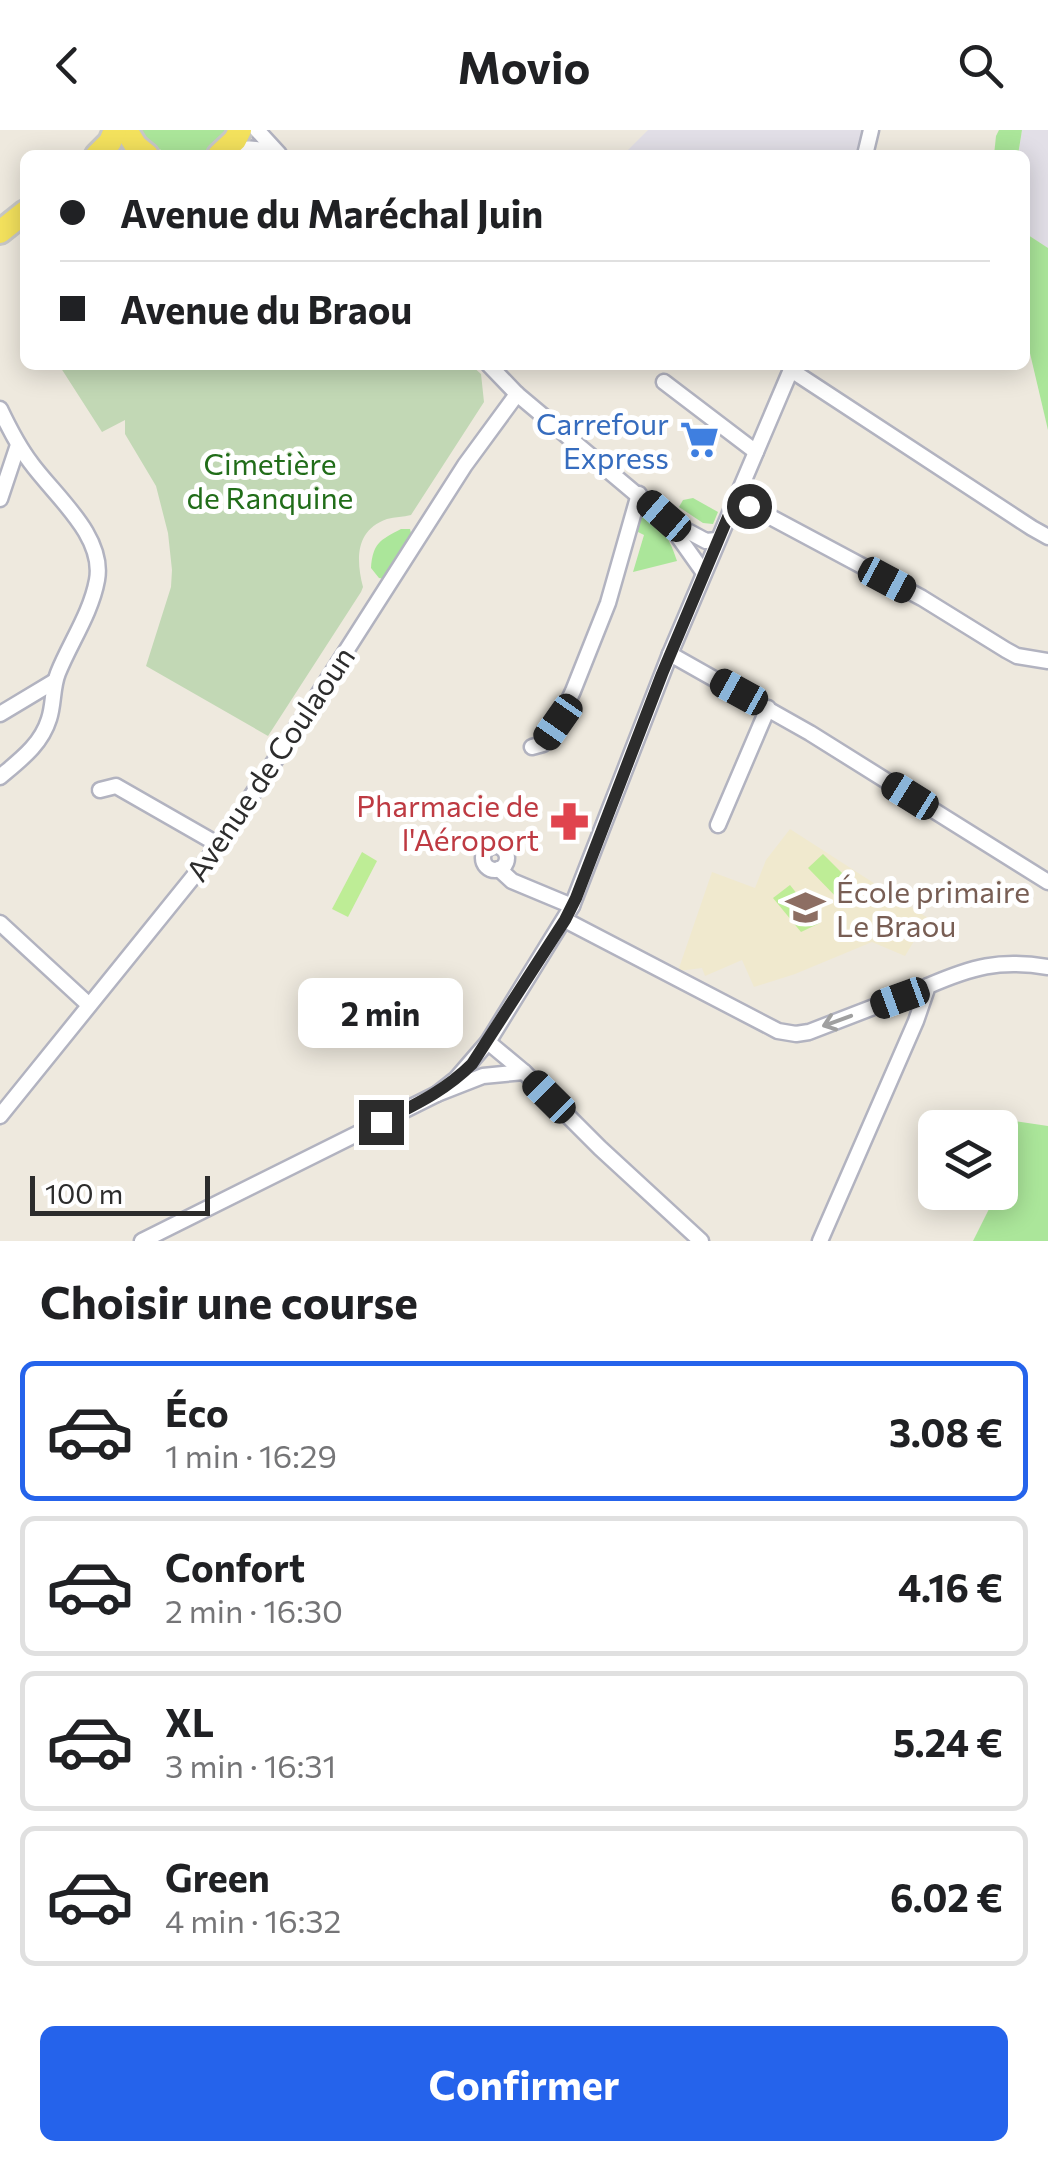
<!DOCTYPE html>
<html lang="fr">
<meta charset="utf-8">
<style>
body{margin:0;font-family:Commissioner,sans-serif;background:#f6f6f6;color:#202124;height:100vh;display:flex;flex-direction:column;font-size:38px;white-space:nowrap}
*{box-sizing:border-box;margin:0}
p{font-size:32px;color:#757577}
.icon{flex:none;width:55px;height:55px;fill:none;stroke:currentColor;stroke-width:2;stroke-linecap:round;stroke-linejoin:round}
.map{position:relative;height:1111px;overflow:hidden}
.details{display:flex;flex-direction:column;background:#fff;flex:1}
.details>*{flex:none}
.top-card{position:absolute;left:20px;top:20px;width:1010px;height:220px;border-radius:15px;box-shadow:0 5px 25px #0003;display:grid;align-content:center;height:220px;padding:0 40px;background:#fff}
.tools{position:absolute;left:918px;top:980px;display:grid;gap:20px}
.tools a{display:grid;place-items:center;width:100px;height:100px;border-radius:15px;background:#fff;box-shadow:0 5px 25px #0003;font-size:50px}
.scale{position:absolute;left:30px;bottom:25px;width:180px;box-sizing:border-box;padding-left:10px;border:5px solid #2c2c2c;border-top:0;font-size:28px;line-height:35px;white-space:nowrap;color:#2c2c2c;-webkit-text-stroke:8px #fff;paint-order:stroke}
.end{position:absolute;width:45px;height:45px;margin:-22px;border:12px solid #2c2c2c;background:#fff;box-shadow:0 0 0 5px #fff}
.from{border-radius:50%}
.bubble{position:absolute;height:70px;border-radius:15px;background:#fff;box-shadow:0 5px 25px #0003;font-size:32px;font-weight:700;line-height:70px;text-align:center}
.car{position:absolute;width:30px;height:60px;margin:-30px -15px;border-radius:12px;box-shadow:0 0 8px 2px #0007;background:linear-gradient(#222 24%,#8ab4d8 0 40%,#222 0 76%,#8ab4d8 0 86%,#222 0)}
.top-card b{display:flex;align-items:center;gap:35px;height:95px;font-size:38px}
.top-card b+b{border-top:2px solid #e0e0e0}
.top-card i{width:25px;height:25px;background:#202124}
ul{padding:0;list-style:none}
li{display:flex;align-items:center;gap:30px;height:140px;margin:0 20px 15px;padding:0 20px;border:5px solid #e0e0e0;border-radius:15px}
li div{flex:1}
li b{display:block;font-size:38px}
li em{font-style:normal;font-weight:700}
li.current{border-color:#2563eb}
li>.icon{width:90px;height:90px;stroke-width:1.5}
h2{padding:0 40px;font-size:45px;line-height:120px}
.action{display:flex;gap:20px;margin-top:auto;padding:20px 40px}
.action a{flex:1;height:115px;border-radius:15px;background:#2563eb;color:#fff;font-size:40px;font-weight:700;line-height:115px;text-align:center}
header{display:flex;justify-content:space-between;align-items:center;height:130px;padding:0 40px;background:#fff;font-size:45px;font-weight:700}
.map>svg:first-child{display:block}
.industrial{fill:#e2dfe7}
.education{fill:#f0e9ce}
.green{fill:#abe69a}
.cemetery{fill:#c2d8b5}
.pitch{fill:#beed96}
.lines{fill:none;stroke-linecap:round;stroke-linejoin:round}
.minor-casing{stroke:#b2b3c0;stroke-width:19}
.primary-casing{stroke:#c8c8c8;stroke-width:28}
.minor{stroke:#fff;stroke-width:14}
.primary{stroke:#f4e25d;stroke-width:22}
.oneway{stroke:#a0a0a0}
.route{stroke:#2c2c2c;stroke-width:12}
.labels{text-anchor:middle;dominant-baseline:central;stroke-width:10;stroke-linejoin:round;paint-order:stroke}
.shop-label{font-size:30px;fill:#366cbe;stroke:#fff;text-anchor:end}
.park-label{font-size:30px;fill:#216d19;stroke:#fff}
.street-label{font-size:30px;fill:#2c2c2c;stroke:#fff}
.health-label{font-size:30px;fill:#be3a42;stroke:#fff;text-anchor:end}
.education-label{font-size:30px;fill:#785e54;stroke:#fff;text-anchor:start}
</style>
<header><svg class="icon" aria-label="back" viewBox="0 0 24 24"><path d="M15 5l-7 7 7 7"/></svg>Movio<svg class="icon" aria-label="search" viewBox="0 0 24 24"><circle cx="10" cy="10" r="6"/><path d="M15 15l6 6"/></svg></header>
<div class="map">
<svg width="1048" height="1111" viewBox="0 0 1048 1111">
<rect width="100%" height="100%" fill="#eee9de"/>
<g class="industrial">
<polygon points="648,0 879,0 874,25 636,25 628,20"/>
<polygon points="1022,0 1048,0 1048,118 1025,103 1025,25 1018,25"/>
</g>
<polygon class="education" points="790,699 928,788 905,826 872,812 795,844 754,857 742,830 705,846 702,838 678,841 712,742 755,758 766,730"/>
<g class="green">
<path d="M137,0H228C206,36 161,32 137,0Z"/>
<polygon points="999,0 1022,0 1018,25 994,25 996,6"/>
<polygon points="1025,103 1048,118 1048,300 1025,202"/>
<polygon points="693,368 718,382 713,394 703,393 679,377 683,370"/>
<path d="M644,385C662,394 671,412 677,431L633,442L644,405L636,401L640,387Z"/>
<path d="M401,399H410L412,407L384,449L379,448L371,438C373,413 380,410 401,399Z"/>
<polygon points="980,986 1048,996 1048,1111 973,1111 997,1063 1000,1062 1000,1056 1009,1037 1000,1021 1000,998 986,997"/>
</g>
<path class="cemetery" d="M59,235H471L481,244L484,272L411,385C403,387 395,387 387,389C355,400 356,430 363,457L361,462L268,606L146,536L171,457L172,440L168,403L156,356L125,304V290L102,302Z"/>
<g class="pitch">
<polygon points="362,722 377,731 348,787 332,779"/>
<polygon points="823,724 858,759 843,774 808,738"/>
<polygon points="790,755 820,793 801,802 773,768"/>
</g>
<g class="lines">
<defs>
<g id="minor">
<polyline points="257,0 279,24"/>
<path d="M226,21C243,18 258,16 273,25"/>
<polyline points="865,25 871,0"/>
<polyline points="489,235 517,264 667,390 706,411 717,410"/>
<polyline points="791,240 1032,398 1048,407"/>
<polyline points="664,252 756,322"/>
<path d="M0,279C9,298 18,316 31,333C55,366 105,406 97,450C91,483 70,513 58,543C52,558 54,574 49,589C41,615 20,630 0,647"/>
<polyline points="735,368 922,468 1006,520 1017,526 1048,531"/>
<polyline points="0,369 18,315"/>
<polyline points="670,395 704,443"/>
<polyline points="670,524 810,603 1048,752"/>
<polyline points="0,584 55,551"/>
<polyline points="532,617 543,614 558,593 573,561 608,473 639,364"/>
<polyline points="100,660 116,656 219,715"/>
<polyline points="718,695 768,578"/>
<circle cx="495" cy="728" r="12"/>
<polyline points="499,739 512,751 572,776"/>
<polyline points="565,790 778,901 796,904 809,902 928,856"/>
<polyline points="0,793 89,875"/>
<polyline points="488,912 524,942 600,1018 701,1111"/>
<polyline points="437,964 456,949 488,912 572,776 670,524 793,235"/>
<polyline points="0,986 219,715 309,579 465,335 517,264"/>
<polyline points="142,1111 437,964 483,946 524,942"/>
<path d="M820,1111L916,891L928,856C972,837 999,829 1048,837"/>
</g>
<g id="primary">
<polyline points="126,0 136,16 147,25"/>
<polyline points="97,25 110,12 115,0"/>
<polyline points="219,25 235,10 240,0"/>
<polyline points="0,102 25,82"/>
</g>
</defs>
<use href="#minor" class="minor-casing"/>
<use href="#primary" class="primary-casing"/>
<use href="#minor" class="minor"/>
<use href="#primary" class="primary"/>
</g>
<defs><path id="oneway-shaft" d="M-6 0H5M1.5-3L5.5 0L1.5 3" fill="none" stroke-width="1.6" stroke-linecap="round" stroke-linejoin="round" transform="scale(2.5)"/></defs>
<use class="oneway" href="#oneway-shaft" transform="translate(837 891) rotate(160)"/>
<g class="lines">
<path class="route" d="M381,992C414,975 445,961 472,934L565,790L576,768L662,544L736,368L749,376"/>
</g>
<defs>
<symbol id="supermarket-bare" viewBox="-9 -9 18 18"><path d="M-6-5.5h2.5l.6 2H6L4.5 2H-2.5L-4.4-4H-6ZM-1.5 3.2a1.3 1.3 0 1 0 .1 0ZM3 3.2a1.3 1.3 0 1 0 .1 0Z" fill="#3f7fe0" stroke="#fff" stroke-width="2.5" paint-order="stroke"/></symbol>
<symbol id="pharmacy-bare" viewBox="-9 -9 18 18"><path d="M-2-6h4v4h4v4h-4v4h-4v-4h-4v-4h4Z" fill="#e0444e" stroke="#fff" stroke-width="2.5" paint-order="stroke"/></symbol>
<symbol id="school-bare" viewBox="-9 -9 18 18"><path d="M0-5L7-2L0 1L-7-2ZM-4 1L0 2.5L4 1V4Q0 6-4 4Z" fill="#8d6e63" stroke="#fff" stroke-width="2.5" paint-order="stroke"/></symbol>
</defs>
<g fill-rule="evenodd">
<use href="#supermarket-bare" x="672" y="282" width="55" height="55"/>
<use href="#pharmacy-bare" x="542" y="664" width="55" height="55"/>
<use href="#school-bare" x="778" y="750" width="55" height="55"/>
</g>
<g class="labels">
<g class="shop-label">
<text x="669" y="292">Carrefour<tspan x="669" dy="34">Express</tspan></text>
</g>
<g class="park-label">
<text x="270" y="332">Cimetière<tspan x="270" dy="34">de Ranquine</tspan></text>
</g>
<g class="street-label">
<text transform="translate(269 633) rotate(-56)">Avenue de Coulaoun</text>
</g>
<g class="health-label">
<text x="539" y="674">Pharmacie de<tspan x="539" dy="34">l'Aéroport</tspan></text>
</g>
<g class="education-label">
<text x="836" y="760">École primaire<tspan x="836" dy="34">Le Braou</tspan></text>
</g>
</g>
</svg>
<div class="tools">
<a><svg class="icon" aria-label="layers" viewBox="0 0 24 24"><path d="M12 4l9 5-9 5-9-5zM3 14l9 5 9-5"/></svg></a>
</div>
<div class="scale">100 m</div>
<i class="end from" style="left:749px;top:376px"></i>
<i class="end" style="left:381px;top:992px"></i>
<div class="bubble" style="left:298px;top:848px;width:165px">2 min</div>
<i class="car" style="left:664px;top:386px;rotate:311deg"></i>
<i class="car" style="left:887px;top:450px;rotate:118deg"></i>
<i class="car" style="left:739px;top:562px;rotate:299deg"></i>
<i class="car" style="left:558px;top:592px;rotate:215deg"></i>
<i class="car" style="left:910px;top:666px;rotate:302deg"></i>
<i class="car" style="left:900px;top:868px;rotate:250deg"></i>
<i class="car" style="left:549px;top:967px;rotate:315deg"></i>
<div class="top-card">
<b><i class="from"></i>Avenue du Maréchal Juin</b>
<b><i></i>Avenue du Braou</b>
</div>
</div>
<section class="details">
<h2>Choisir une course</h2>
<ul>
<li class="current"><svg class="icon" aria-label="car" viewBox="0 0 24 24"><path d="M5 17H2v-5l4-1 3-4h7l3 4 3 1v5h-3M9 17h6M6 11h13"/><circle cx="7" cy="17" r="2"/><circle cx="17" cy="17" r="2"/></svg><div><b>Éco</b><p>1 min · 16:29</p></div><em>3.08 €</em></li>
<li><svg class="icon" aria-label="car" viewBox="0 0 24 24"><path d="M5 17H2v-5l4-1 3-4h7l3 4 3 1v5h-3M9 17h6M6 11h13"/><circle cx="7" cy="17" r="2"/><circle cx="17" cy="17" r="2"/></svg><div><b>Confort</b><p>2 min · 16:30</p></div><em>4.16 €</em></li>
<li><svg class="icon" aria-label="car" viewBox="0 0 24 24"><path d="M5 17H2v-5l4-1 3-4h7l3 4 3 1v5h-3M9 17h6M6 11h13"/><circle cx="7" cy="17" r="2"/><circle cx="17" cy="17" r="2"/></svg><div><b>XL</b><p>3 min · 16:31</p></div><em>5.24 €</em></li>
<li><svg class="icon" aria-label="car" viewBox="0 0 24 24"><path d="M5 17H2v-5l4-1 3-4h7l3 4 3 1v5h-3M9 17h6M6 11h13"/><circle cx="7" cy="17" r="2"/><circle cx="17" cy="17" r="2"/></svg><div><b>Green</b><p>4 min · 16:32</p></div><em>6.02 €</em></li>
</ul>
<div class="action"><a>Confirmer</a></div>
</section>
